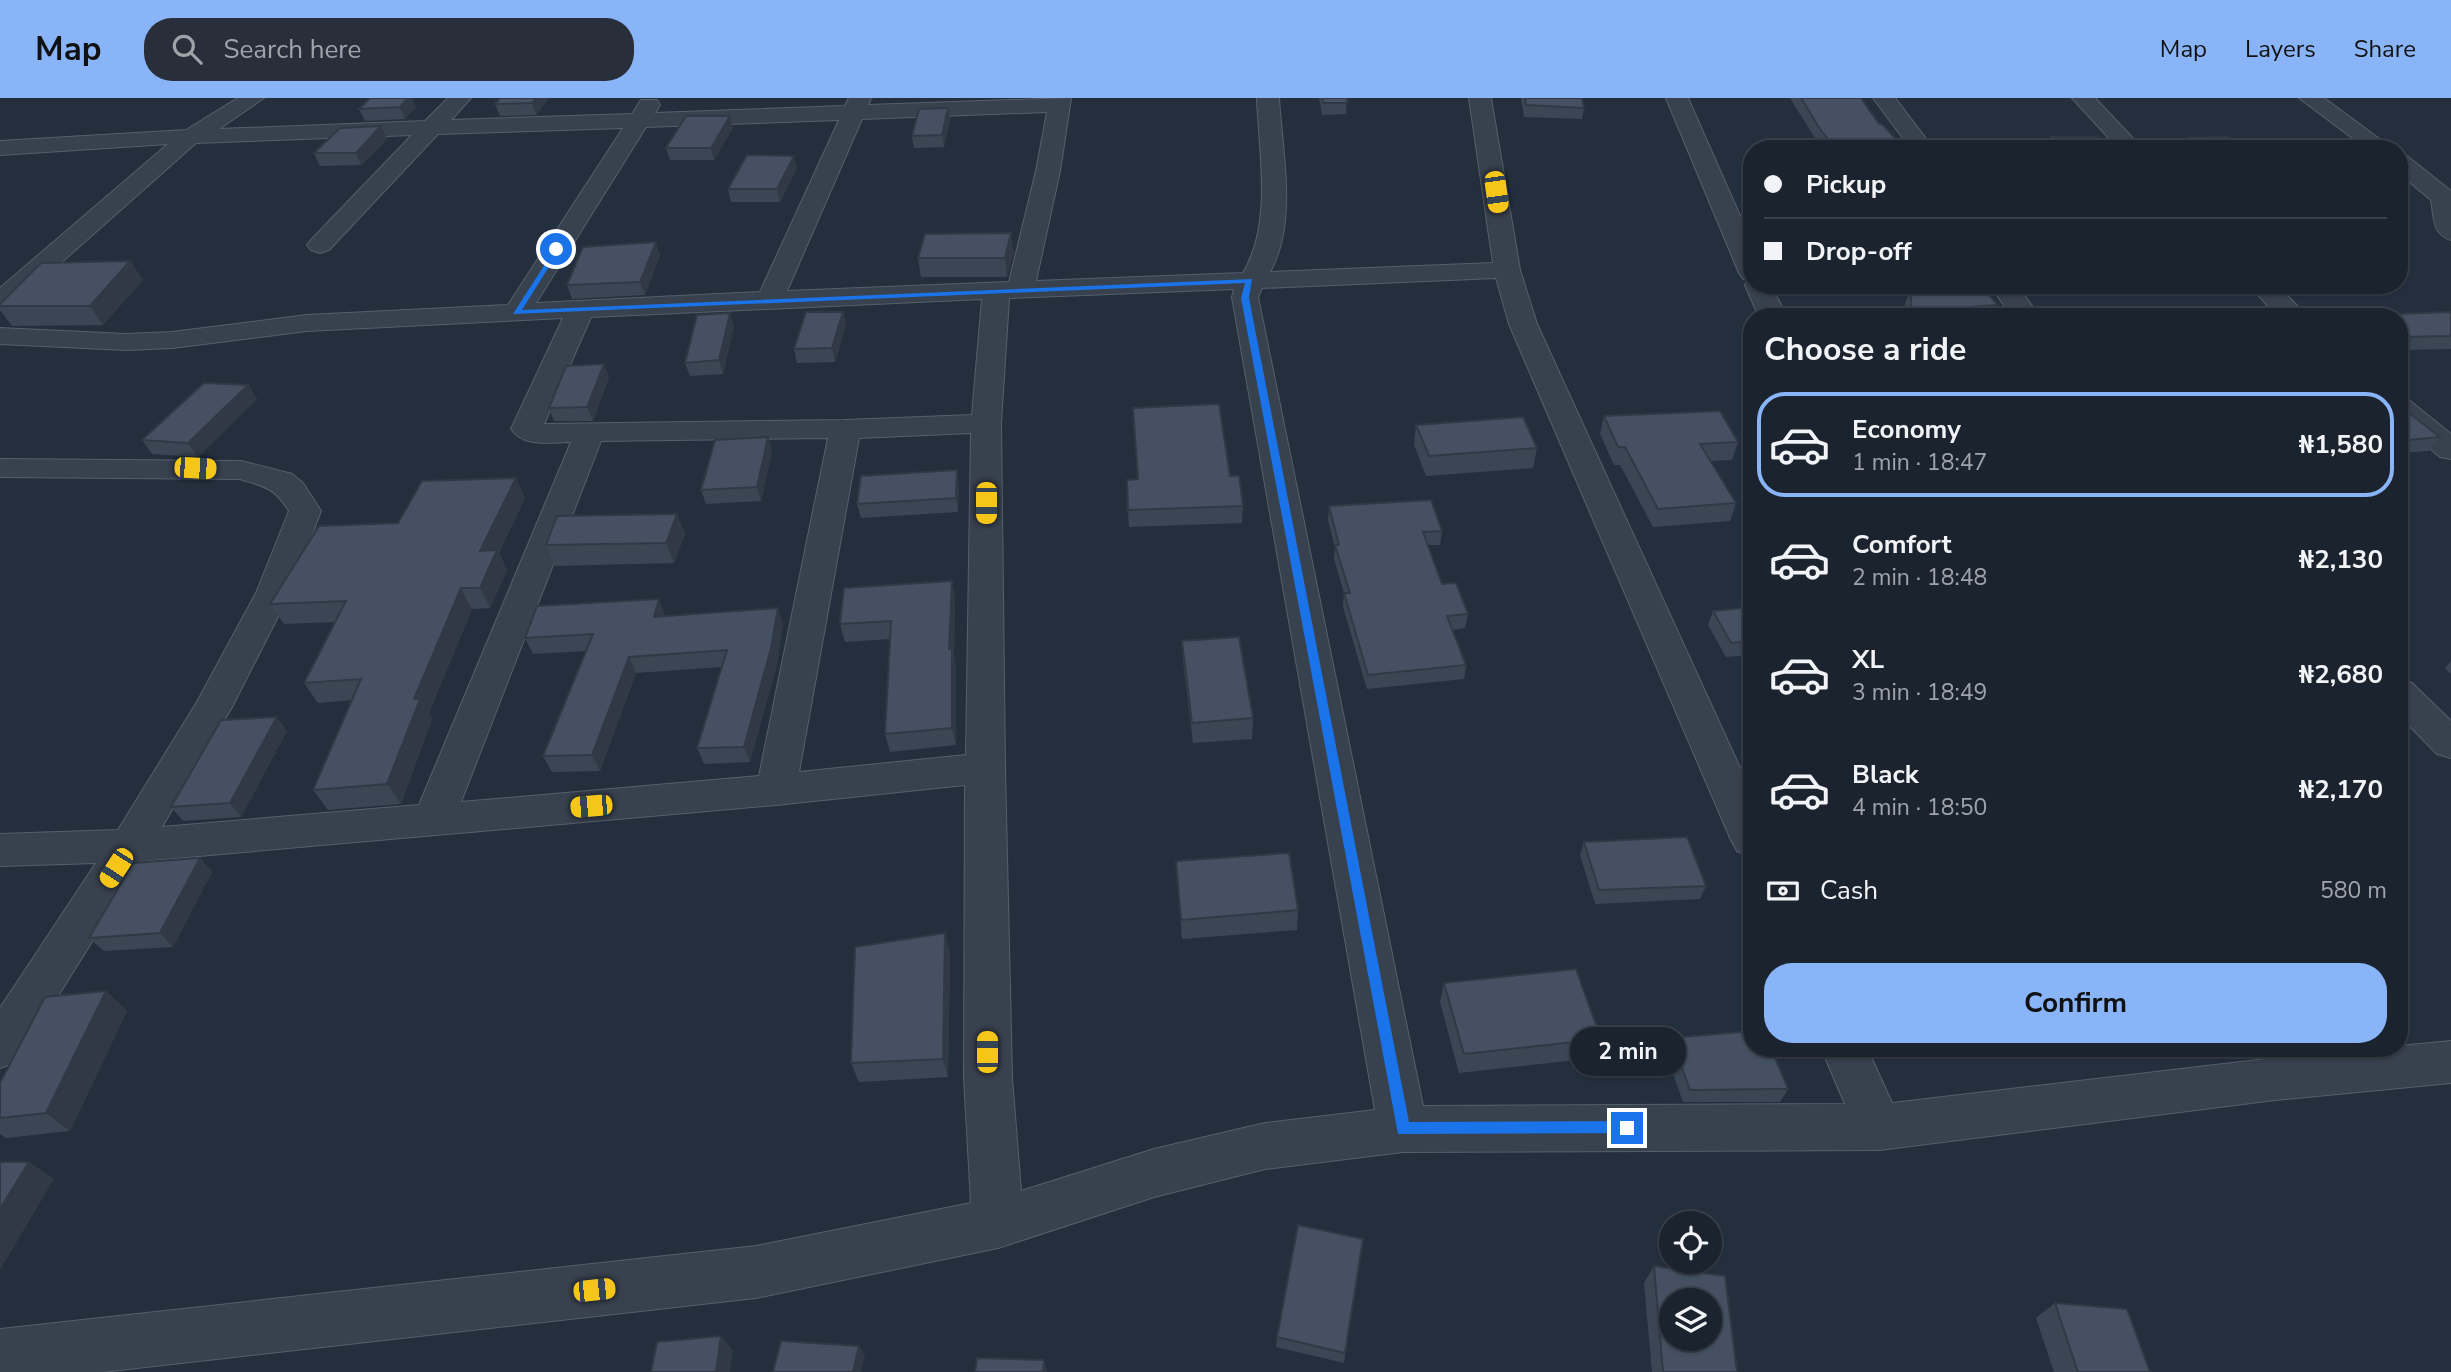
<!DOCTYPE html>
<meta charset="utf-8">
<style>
body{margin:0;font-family:"Nunito Sans",sans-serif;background:#282f3a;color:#f1f3f6;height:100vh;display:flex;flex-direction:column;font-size:26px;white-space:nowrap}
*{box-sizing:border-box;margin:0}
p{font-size:23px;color:#a0a4aa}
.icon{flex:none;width:38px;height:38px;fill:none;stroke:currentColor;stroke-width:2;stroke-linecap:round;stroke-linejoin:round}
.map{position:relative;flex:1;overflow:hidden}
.details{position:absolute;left:1743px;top:210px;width:665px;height:749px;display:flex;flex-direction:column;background:#1b232e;border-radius:28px;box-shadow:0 2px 5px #0004,0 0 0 2px #39404a}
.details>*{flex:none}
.top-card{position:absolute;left:1743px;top:42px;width:665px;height:154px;border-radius:28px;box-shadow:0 2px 5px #0004,0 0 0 2px #39404a;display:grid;align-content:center;height:154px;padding:0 21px;background:#1b232e}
.controls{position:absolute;left:1659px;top:1113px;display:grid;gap:14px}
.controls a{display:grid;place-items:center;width:63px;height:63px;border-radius:50%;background:#1b232e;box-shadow:0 2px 5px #0004,0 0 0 2px #39404a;font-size:35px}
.end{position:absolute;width:32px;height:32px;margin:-16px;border:9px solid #1a73e8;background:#fff;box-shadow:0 0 0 4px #fff}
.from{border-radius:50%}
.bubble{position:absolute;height:49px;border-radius:24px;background:#1b232e;box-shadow:0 2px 5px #0004,0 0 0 2px #39404a;font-size:23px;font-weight:700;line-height:49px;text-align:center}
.car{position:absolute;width:21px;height:42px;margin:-21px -10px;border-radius:9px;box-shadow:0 0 5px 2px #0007;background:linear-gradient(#f5c518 24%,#345 0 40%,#f5c518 0 76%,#345 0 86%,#f5c518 0)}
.top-card b{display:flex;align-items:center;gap:24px;height:66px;font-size:26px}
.top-card b+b{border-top:2px solid #39404a}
.top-card i{width:18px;height:18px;background:#f1f3f6}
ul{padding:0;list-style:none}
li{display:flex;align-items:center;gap:21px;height:105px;margin:0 14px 10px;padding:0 7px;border:4px solid transparent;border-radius:28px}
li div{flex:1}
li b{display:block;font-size:26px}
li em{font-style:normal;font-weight:700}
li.current{border-color:#8ab4f8}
li>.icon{width:63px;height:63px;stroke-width:1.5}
h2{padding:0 21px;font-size:32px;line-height:84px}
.pay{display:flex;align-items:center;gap:18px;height:77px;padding:0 21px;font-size:26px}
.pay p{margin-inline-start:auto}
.action{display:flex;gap:14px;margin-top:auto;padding:14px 21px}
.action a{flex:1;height:80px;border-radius:28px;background:#8ab4f8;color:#111;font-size:28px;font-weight:700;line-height:80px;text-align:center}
header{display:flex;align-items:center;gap:42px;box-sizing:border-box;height:98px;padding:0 35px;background:#8ab4f8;color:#111}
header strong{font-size:33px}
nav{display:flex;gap:38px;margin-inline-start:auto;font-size:24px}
.search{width:490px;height:63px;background:#282f3a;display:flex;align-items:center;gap:18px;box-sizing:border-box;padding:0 24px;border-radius:28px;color:#a0a4aa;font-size:26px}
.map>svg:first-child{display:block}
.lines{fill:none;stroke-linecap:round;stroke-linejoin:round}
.street-casing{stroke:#565f6c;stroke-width:2}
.street{fill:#38414e;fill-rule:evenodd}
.wall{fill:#3b4654}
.shaded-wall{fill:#303945}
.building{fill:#455162;stroke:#303945;stroke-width:2;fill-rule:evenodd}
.route{fill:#1a73e8}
</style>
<header>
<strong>Map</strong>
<div class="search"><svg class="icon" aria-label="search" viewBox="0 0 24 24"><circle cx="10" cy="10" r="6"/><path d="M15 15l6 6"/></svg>Search here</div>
<nav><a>Map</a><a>Layers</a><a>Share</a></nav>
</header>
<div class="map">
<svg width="2451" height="1274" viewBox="0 0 2451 1274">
<rect width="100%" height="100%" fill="#242f3e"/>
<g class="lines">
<defs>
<g id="street">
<path d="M238,0H264L219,31L425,23L448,0H471L451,22L632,16L641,2H657L660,7L655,15L845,8L849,0H871L868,7L1071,0L1060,73L1036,183L1243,175C1273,125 1259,55 1257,0H1279C1282,54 1298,124 1270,174L1493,165L1469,0H1491L1520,172L1537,226L1752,696V758L1737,753L1731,742L1509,226L1496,180L1262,190L1258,199L1423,1008L1845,1006L1821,950H1867L1892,1005L2275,960L2399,950V948L2451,943V985L2275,1002L1879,1052L1403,1054L1265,1071L1154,1099L998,1150L756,1200L102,1274H0V1231L756,1148L971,1105L964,980L965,687L776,707L142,763L17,964L0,970V910L96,765L0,768V736L118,732L197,604L256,495L289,413C274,389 265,389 240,381L0,379V361L241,363L292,376L303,385L321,413L290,495L232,609L162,729L419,707L571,344C550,344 524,350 511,331L563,220L307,233L172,250L126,252L0,246V230L126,236L172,234L307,217L508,207L623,30L438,36L329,152L320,155L311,152L307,147L311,142L412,37L196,45L10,210L0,212V190L168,46L0,57V43L186,32ZM1047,14L1036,73L1009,184L787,193L862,21ZM839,22L760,194L536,205L646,29ZM1234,191L1232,199L1375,1012L1265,1025L1154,1051L1021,1093L1012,980L1005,670L1001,325L1009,200ZM982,201L972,317L845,322L544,326L591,219ZM971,335L966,657L799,674L859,340ZM828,340L759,678L461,704L601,343Z"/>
<polygon points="1666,0 1688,0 1752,145 1752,187 1771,187 1787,219 1759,219 1745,187 1748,182 1743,181 1739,175"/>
<polygon points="1873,0 1895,0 1934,51 1911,51"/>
<polygon points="2072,0 2095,0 2143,51 2119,51"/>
<polygon points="2299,0 2324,0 2393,51 2367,51"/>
<path d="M2399,56L2407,58L2451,93V142C2432,137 2434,118 2431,102L2399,75Z"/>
<polygon points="1990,187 2017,187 2040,219 2012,219"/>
<polygon points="2249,187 2277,187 2308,219 2278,219"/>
<polygon points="2399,300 2410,303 2451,336 2451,361 2440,359 2399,324"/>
<polygon points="2399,581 2412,585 2451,623 2451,660 2437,656 2399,617"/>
</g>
</defs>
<use href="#street" class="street-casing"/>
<use href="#street" class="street"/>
</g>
<g class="wall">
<polygon points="549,0 536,17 500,18 495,6"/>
<polygon points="1319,0 1347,0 1346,16 1322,17"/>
<polygon points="1521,0 1582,0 1584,10 1582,21 1524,19"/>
<polygon points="1790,0 1861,0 1879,26 1905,51 1823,51 1818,45"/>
<polygon points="416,9 405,21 365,23 359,11"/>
<polygon points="948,10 950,22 944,49 914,50 912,38"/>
<polygon points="733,30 714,62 670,62 666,50"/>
<polygon points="2051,39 2108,51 2046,51"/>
<polygon points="2189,40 2244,51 2183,51"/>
<polygon points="387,41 361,67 320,68 314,55"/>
<polygon points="797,70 780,104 731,104 728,91"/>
<polygon points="1014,154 1007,179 921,179 918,160"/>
<polygon points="660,157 645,197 572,201 567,187"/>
<polygon points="130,163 143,182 103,227 12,228 0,212 0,206"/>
<polygon points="1910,192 1997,207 1992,219 1906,219 1905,206"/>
<polygon points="843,214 846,227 835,264 797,265 794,251"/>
<polygon points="2451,214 2451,251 2399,252 2399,219 2366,219 2367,217"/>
<polygon points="734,228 723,276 690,278 685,265"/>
<polygon points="609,279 593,323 554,323 549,310"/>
<polygon points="248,287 257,301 198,359 152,356 142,342"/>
<polygon points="2399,310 2440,339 2429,353 2399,355"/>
<polygon points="1604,318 1738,344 1732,362 1711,363 1736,405 1730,423 1653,429 1620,367 1614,367 1600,336"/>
<polygon points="1416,327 1537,350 1533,370 1426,378 1414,347"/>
<polygon points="768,339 772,353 761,403 706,406 701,392"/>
<polygon points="1230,378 1243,408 1242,425 1129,429 1128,412"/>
<polygon points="959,386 958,414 861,420 857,406"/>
<polygon points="525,400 499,455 507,472 490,510 472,511 429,615 432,621 401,706 328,712 313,692 352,602 318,605 304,585 335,524 284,526 270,506 398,425"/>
<polygon points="1329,408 1442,433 1440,447 1428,447 1442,486 1468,516 1465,530 1452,532 1466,567 1464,581 1367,591 1343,509 1344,495 1334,461 1335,450 1328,422"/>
<polygon points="677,416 685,436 674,465 555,468 546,447"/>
<polygon points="952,483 955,500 954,557 956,569 956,647 890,654 885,636 890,541 845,544 840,526"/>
<polygon points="659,501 665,518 783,526 777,566 750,664 704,666 697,650 722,569 636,575 600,673 552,674 543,658 586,553 533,556 525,540"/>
<polygon points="1752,509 1752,557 1726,559 1708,527 1713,513"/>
<polygon points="1182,543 1253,620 1252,641 1193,645 1183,563"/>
<polygon points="2451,563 2451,576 2445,570"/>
<polygon points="287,633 241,719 183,723 171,709"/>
<polygon points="1584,744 1706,788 1700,801 1595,806 1580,757"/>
<polygon points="200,760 212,774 173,849 104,853 89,840"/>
<polygon points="1176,763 1298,812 1297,832 1182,841"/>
<polygon points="950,854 948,979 859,984 851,965"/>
<polygon points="1444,885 1601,941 1594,960 1459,975 1440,904"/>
<polygon points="106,893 127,913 70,1033 6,1040 0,1036 0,985"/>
<polygon points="1671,940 1788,991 1780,1004 1683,1004 1665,953"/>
<polygon points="1363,1141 1344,1265 1276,1249 1277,1239"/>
<polygon points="1654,1168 1737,1274 1652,1274 1644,1185"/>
<polygon points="2055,1205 2150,1274 2054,1274 2036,1220"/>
</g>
<g class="shaded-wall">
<polygon points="408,0 412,0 416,9 405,21 400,9"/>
<polygon points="536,0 549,0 536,17 532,5"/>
<polygon points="948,10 950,22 944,49 942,37"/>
<polygon points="730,18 733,30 714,62 711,50"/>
<polygon points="381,28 387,41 361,67 356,55"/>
<polygon points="794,58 797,70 780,104 777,91"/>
<polygon points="1011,135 1014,154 1007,179 1005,160"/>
<polygon points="656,144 660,157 645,197 640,184"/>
<polygon points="130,163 143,182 103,227 90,208"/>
<polygon points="843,214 846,227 835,264 832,250"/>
<polygon points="730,215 734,228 723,276 719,262"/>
<polygon points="604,266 609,279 593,323 587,309"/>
<polygon points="248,287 257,301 198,359 188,345"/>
<polygon points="768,339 772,353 761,403 757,389"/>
<polygon points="957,372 959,386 958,414 956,400"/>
<polygon points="516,380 525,400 499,455 507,472 490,510 480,490 480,453"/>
<polygon points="677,416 685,436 674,465 666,445"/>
<polygon points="952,483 955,500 954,557 956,569 956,647 952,630 949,551"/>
<polygon points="461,490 472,511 429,615 432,621 401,706 387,686 414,601"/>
<polygon points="659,501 665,517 660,535 654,519"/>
<polygon points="778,510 783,526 777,566 750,664 744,649"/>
<polygon points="629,559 636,575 600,673 592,657"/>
<polygon points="277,619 287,633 241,719 230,705"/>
<polygon points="200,760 212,774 173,849 160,835"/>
<polygon points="945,835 950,854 948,979 943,961"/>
<polygon points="106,893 127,913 70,1033 46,1015"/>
<polygon points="29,1064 54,1081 0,1172 0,1111"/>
<polygon points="721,1238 733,1253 730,1274 716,1274"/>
<polygon points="859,1248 865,1258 861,1274 853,1274"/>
<polygon points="1044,1262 1047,1272 1047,1274 1043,1274"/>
</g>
<g class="building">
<polygon points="370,0 408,0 400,9 359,11"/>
<polygon points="500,0 536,0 532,5 495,6"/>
<polygon points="1322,0 1347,0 1347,5 1323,5"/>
<polygon points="1525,0 1582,0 1584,10 1526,7"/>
<polygon points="1801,0 1861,0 1879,26 1882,26 1905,51 1837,51 1822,34"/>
<polygon points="948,10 942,37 912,38 919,11"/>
<polygon points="686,18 730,18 711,50 666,50"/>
<polygon points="381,28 356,55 314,55 340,30"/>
<polygon points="2051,39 2096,39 2108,51 2062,51"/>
<polygon points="2228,39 2244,51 2203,51 2189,40"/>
<polygon points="747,57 794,58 777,91 728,91"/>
<polygon points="1011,135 1005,160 918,160 925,136"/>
<polygon points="656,144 640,184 567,187 583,149"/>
<polygon points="130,163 90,208 0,208 0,206 41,165"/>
<polygon points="1952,187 1982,187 1997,207 1912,213 1910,192"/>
<polygon points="806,214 843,214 832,250 794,251"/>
<polygon points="2451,214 2451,238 2399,239 2399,219 2370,219 2367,217"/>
<polygon points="730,215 719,262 685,265 697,217"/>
<polygon points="604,266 587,309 549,310 566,268"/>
<polygon points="204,285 248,287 188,345 142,342"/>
<polygon points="1219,306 1230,378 1239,378 1243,408 1128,412 1127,382 1138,381 1133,310"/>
<polygon points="2401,309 2440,339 2399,343 2399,310"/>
<polygon points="1720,313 1738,344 1700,346 1736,405 1658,411 1625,349 1618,349 1604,318"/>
<polygon points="1523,319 1537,350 1429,358 1416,327"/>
<polygon points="768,339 757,389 701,392 715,342"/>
<polygon points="957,372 956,400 857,406 861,378"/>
<polygon points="516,380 480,453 497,452 480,490 461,490 414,601 420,601 387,686 313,692 361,581 304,585 346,503 270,506 319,428 398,425 422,383"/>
<polygon points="1431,402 1442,433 1423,434 1442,486 1456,485 1468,516 1447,518 1466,567 1368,577 1344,495 1350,495 1335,447 1339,447 1329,408"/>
<polygon points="677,416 666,445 546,447 557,418"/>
<polygon points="952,483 949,551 952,551 952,630 885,636 891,523 840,526 844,490"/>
<polygon points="659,501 654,519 778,510 771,550 744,649 697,650 727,552 629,559 592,657 543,658 593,536 525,540 537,508"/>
<polygon points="1752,509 1752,543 1731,545 1713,513"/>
<polygon points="1239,539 1253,620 1192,625 1182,543"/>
<polygon points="277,619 230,705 171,709 221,622"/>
<polygon points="1687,739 1706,788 1599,792 1584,744"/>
<polygon points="1289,755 1298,812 1181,822 1176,763"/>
<polygon points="200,760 160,835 89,840 133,765"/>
<polygon points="945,835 943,961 851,965 855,849"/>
<polygon points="1576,871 1601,941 1464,956 1444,885"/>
<polygon points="106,893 46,1015 0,1020 0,985 45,899"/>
<polygon points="1752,933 1752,950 1771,950 1788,991 1690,992 1671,940"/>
<polygon points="0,1064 29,1064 0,1111"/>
<polygon points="1298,1127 1363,1141 1345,1255 1277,1239"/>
<path d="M1654,1168L1725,1178L1737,1274H1663ZM1671,1202H1710V1241H1671Z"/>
<polygon points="2055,1205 2127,1211 2150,1274 2078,1274"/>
<polygon points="721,1238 716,1274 651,1274 657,1244"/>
<polygon points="781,1243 859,1248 853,1274 773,1274"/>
<polygon points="977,1260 1044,1262 1043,1274 975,1274"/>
</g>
<polygon class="route" points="556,149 560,151 522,212 1252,181 1249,200 1409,1024 1627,1023 1632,1025 1634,1030 1632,1035 1398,1036 1241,200 1245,185 513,216"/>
</svg>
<div class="controls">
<a><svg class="icon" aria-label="locate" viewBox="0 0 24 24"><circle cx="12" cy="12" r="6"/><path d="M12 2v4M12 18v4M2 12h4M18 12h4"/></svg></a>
<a><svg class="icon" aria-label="layers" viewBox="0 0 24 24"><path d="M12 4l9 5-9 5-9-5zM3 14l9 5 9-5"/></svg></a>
</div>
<i class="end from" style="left:556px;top:151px"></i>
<i class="end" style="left:1627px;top:1030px"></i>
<div class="bubble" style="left:1570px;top:929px;width:116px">2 min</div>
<i class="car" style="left:1496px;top:94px;rotate:172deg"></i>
<i class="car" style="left:195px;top:370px;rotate:93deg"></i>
<i class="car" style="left:986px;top:405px;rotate:180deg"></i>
<i class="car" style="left:591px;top:708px;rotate:265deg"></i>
<i class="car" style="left:116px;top:770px;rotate:213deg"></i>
<i class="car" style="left:987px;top:954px;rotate:0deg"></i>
<i class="car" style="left:594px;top:1192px;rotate:84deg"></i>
<div class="top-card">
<b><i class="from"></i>Pickup</b>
<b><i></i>Drop-off</b>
</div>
<section class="details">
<h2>Choose a ride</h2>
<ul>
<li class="current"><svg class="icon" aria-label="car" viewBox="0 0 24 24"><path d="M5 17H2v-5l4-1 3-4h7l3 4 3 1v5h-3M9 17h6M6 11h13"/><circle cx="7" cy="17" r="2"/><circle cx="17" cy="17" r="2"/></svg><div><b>Economy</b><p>1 min · 18:47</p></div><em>₦1,580</em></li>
<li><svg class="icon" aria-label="car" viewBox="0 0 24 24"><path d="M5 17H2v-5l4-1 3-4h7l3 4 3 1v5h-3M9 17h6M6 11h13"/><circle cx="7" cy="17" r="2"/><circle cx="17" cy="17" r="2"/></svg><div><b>Comfort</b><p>2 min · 18:48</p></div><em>₦2,130</em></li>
<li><svg class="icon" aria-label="car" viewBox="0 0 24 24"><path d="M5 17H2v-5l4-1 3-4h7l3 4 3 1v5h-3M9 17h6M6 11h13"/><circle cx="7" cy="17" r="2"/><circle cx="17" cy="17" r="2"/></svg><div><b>XL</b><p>3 min · 18:49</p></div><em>₦2,680</em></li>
<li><svg class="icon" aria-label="car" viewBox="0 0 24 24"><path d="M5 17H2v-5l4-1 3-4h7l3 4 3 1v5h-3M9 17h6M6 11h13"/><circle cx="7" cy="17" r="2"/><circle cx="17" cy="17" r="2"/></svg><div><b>Black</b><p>4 min · 18:50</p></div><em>₦2,170</em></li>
</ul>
<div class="pay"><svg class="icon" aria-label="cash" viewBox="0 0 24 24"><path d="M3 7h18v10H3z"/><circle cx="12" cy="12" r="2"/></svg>Cash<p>580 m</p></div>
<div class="action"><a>Confirm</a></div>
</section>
</div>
